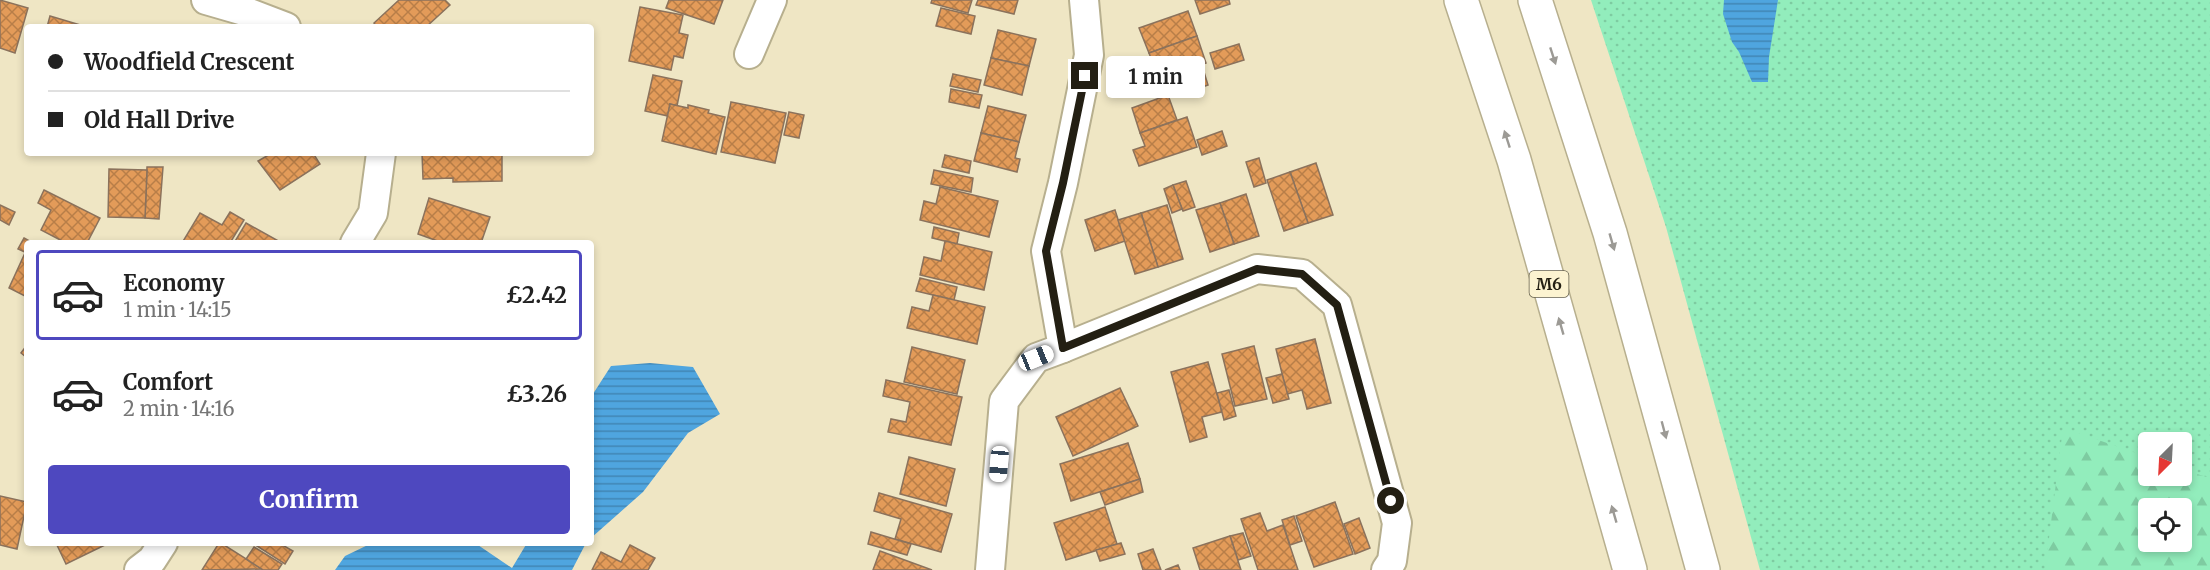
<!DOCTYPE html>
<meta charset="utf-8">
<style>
body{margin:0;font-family:Merriweather,serif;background:#f6f6f6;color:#222;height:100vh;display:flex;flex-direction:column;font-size:22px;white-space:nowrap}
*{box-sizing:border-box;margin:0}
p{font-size:20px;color:#767676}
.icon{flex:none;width:33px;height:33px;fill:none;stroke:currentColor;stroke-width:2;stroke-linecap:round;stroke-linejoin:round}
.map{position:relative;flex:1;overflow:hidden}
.panel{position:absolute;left:24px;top:240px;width:570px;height:306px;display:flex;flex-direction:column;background:#fff;border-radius:6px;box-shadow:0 3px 9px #0003}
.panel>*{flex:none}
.hud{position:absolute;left:24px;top:24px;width:570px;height:132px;border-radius:6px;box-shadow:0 3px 9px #0003;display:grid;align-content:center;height:132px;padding:0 24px;background:#fff}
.needle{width:39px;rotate:204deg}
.buttons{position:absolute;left:2138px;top:432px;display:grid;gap:12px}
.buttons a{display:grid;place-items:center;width:54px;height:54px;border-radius:6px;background:#fff;box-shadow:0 3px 9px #0003;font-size:30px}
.end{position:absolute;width:27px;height:27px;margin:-14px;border:8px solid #231f13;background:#fff;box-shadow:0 0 0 3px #fff}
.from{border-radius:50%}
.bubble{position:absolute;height:42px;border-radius:6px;background:#fff;box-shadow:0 3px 9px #0003;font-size:20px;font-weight:700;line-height:42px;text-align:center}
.car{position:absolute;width:18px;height:36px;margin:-18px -9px;border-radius:8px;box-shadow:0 0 4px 2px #0007;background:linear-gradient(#fff 24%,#345 0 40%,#fff 0 76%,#345 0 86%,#fff 0)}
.hud b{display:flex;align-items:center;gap:21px;height:57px;font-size:22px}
.hud b+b{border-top:2px solid #e0e0e0}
.hud i{width:15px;height:15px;background:#222}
ul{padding:10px 0 0;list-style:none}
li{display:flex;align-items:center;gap:18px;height:90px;margin:0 12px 9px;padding:0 12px;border:3px solid transparent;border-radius:6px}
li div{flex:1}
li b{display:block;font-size:22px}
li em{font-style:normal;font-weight:700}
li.active{border-color:#4e48bf}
li>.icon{width:54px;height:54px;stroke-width:1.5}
.action{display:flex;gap:12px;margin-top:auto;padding:12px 24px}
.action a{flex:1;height:69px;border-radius:6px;background:#4e48bf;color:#fff;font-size:24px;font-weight:700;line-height:69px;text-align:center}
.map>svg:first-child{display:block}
.grass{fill:url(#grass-dots);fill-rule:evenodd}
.forest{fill:url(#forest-firs);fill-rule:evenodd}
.water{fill:url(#water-rules)}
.building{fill:url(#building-cross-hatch);stroke:#8b725c;stroke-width:1.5}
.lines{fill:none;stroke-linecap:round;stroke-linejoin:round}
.street-casing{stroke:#b7af8e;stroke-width:32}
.highway-casing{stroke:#b7af8e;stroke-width:36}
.street{stroke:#fff;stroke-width:28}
.highway{stroke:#fff;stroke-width:33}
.oneway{fill:#9c9a95}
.route{stroke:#231f13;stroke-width:8}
.labels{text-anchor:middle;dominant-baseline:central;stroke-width:5;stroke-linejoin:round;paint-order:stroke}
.shield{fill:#fcf3d1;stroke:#645f4c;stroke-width:1.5}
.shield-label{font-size:16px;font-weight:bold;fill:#231f13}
</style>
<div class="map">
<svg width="2210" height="570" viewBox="0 0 2210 570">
<defs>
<pattern id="grass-dots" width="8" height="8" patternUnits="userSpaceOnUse" patternTransform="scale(1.5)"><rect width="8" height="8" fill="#92edbc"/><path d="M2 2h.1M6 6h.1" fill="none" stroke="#7ecba1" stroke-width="1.8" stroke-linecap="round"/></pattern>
<pattern id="forest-firs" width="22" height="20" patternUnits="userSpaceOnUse" patternTransform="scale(1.5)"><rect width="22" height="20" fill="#92edbc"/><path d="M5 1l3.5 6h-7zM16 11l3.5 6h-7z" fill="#7ecba1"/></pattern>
<pattern id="water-rules" width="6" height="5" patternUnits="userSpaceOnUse" patternTransform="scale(1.5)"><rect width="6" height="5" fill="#4fa5df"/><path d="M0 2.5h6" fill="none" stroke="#4186b4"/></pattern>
<pattern id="building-cross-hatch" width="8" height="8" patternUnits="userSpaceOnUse" patternTransform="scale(1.5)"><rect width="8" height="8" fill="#e39b59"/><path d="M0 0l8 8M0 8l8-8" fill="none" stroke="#b87e48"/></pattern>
</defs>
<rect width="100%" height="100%" fill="#efe6c4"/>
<path class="grass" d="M1591,0H2210V570H1760L1666,227ZM2148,442H2181V476H2148ZM2148,508H2181V542H2148Z"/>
<path class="forest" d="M2063,428L2148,457V476H2181V469L2210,478V570H2045ZM2148,508H2181V542H2148Z"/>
<g class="water">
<polygon points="1724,0 1778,0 1769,57 1768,82 1752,82 1739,52 1732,42 1723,14"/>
<polygon points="650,363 693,367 720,414 688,433 643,492 591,538 591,397 611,366"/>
<polygon points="372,543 475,543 512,568 527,543 586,543 572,570 335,570 345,556"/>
</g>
<g class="building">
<polygon points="0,0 28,8 15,53 0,48"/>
<polygon points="399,0 445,0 450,5 426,27 377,27 374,23"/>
<polygon points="669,0 723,0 714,24 666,8"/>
<polygon points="932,0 972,0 968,13 931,3"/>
<polygon points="978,0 1018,0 1014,14 976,5"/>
<polygon points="1195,0 1229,0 1230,4 1200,14"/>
<polygon points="640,7 683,15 679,33 688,35 683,58 674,56 671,70 629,61"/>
<polygon points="941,8 975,16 971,34 936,26"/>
<polygon points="1188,11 1197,36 1149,53 1139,28"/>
<polygon points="50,16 87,27 47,27"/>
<polygon points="998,30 1036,39 1029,66 991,58"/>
<polygon points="1197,36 1206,63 1150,83 1143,64 1152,61 1149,53"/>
<polygon points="1239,44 1244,60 1215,69 1210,53"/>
<polygon points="991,58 1029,66 1022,95 984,85"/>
<polygon points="1204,72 1208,85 1182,94 1177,80"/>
<polygon points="953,74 981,80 978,92 950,86"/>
<polygon points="653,75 682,81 677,106 670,104 668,116 645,111"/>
<polygon points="951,89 982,95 979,108 949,102"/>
<polygon points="1168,95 1177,120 1140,133 1132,108"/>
<polygon points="731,102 786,113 775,163 721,152"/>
<polygon points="670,104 688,108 688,105 709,110 708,113 725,117 716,154 662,141"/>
<polygon points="988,106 1026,115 1019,142 981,133"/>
<polygon points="789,112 804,115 799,138 784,135"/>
<polygon points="1187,117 1197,147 1139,166 1133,150 1145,146 1140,133"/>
<polygon points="1222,131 1227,146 1202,155 1197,140"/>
<polygon points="981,133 1019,142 1015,158 1020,159 1017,172 974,161"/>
<polygon points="272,153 313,153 320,164 280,190 258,161"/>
<polygon points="422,153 502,153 502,181 453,182 453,178 423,179"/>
<polygon points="945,155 971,161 969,173 942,167"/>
<polygon points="1259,158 1266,183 1254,187 1246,162"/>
<polygon points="1316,163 1333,215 1308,223 1290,172"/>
<polygon points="147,167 163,167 159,219 145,218"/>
<polygon points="109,169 147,170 145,218 108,217"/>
<polygon points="934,170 973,178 971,192 931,184"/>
<polygon points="1290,172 1308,223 1284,231 1267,180"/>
<polygon points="1186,181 1195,207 1183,211 1173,185"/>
<polygon points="1173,185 1182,209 1172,213 1164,189"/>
<polygon points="940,187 998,201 989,237 920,220 924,201 936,204"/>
<polygon points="44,190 100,218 87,243 66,243 41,230 51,210 38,203"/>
<polygon points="1246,194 1259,236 1234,244 1220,203"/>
<polygon points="429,198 490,217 481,243 443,243 418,234"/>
<polygon points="1220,203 1234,244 1210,252 1196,210"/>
<polygon points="0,205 15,212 9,225 0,220"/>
<polygon points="1167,205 1183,259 1158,267 1141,213"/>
<polygon points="1115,210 1125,241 1095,251 1085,220"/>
<polygon points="230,212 244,220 230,243 182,243 200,213 222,225"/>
<polygon points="1141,213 1158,267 1135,274 1118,220"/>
<polygon points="246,223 282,243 234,243"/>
<polygon points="934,227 959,233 957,244 932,238"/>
<polygon points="24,238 33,243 27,243 27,253 18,249"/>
<polygon points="945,241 992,252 984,290 920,275 924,257 941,261"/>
<polygon points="25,253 27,254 27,297 9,288"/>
<polygon points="920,278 957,287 954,300 916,291"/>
<polygon points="933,295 985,307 977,344 907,328 912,307 929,311"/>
<polygon points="1315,339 1331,403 1307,409 1302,390 1287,394 1276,349"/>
<polygon points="27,345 27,358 21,353"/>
<polygon points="1254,346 1267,399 1235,406 1222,354"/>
<polygon points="912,347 965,360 957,394 904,382"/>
<polygon points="1208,362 1222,412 1202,417 1207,437 1190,442 1171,372"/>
<polygon points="1282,374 1289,399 1273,403 1266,378"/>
<polygon points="886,380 962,397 951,445 888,432 891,419 906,422 910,402 883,396"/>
<polygon points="1120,388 1138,426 1073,456 1056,417"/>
<polygon points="1229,390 1236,416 1224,420 1217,393"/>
<polygon points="1128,443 1140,479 1071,501 1060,464"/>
<polygon points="909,457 955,469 946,506 900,494"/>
<polygon points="1140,479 1143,492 1105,505 1100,492"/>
<polygon points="879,493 952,514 941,552 895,539 901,519 874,511"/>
<polygon points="0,496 27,502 17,549 0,545"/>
<polygon points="1335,502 1353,554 1314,567 1296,516"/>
<polygon points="1105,507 1117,544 1066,560 1054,523"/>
<polygon points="1260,513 1267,531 1283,525 1298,570 1258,570 1241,519"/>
<polygon points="1294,516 1302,541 1290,545 1282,520"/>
<polygon points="1359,518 1370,548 1355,554 1344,524"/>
<polygon points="871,532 911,544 907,555 868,544"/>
<polygon points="1243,533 1251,556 1238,560 1230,536"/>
<polygon points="1230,536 1241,570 1200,570 1193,548"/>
<polygon points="56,543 109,543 66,564"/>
<polygon points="219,543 221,543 262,569 202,570"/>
<polygon points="259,543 279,543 293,551 285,564 257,546"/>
<polygon points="1121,543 1125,554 1100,561 1096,550"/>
<polygon points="630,545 655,558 648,570 592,570 601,552 621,562"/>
<polygon points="254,547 282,564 278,570 263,570 246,559"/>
<polygon points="1153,549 1161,570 1143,570 1138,554"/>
<polygon points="880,551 932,570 873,570"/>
<polygon points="1178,565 1180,570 1165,570"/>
</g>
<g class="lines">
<defs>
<g id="street">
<polyline points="206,0 244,11 286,27"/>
<polyline points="749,54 772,0"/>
<polyline points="355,243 373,213 381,153"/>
<polyline points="1063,348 1257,269 1302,274 1337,305 1397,523 1392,561 1386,570"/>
<polyline points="139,570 152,560 163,543"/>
<polyline points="990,570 1004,401 1036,358 1063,348 1046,251 1063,183 1089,55 1084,0"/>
</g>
<g id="highway">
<polyline points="1461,0 1514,160 1630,570"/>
<polyline points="1535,0 1610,233 1703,570"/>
</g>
</defs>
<use href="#street" class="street-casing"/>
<use href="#highway" class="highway-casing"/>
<use href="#street" class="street"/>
<use href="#highway" class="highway"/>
</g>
<defs><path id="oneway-solid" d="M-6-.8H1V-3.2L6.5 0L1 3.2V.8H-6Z" transform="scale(1.5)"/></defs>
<g class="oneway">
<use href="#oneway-solid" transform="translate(1553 56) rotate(72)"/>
<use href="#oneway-solid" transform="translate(1507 139) rotate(-108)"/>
<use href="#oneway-solid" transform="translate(1612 242) rotate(74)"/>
<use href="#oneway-solid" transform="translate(1561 326) rotate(-106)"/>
<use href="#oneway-solid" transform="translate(1664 430) rotate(75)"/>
<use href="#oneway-solid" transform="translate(1614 514) rotate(-106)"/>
</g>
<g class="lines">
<polyline class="route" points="1085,76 1063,183 1046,251 1063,348 1257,269 1302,274 1337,305 1391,501"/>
</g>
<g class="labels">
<rect class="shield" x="1529.5" y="271" width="39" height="26" rx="4.5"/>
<g class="shield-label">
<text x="1549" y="284">M6</text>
</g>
</g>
</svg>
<div class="buttons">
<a><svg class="needle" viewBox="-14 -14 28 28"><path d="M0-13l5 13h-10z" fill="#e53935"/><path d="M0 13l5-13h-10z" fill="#767676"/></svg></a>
<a><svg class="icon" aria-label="locate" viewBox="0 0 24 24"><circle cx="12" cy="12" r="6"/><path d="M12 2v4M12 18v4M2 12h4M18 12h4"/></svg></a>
</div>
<i class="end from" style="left:1391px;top:501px"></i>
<i class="end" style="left:1085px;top:76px"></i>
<div class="bubble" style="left:1106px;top:56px;width:99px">1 min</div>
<i class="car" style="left:1036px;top:358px;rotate:68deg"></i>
<i class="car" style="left:999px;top:464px;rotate:185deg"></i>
<div class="hud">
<b><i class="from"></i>Woodfield Crescent</b>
<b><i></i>Old Hall Drive</b>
</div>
<section class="panel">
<ul>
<li class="active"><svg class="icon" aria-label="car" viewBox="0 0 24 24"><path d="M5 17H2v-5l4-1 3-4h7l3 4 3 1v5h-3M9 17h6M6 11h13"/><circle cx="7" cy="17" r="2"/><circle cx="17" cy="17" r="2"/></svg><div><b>Economy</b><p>1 min · 14:15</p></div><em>£2.42</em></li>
<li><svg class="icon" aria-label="car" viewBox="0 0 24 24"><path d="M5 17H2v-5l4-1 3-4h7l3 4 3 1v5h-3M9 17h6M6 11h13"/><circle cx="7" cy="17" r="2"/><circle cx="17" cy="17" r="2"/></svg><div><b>Comfort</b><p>2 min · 14:16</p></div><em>£3.26</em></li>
</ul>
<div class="action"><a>Confirm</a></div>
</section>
</div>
